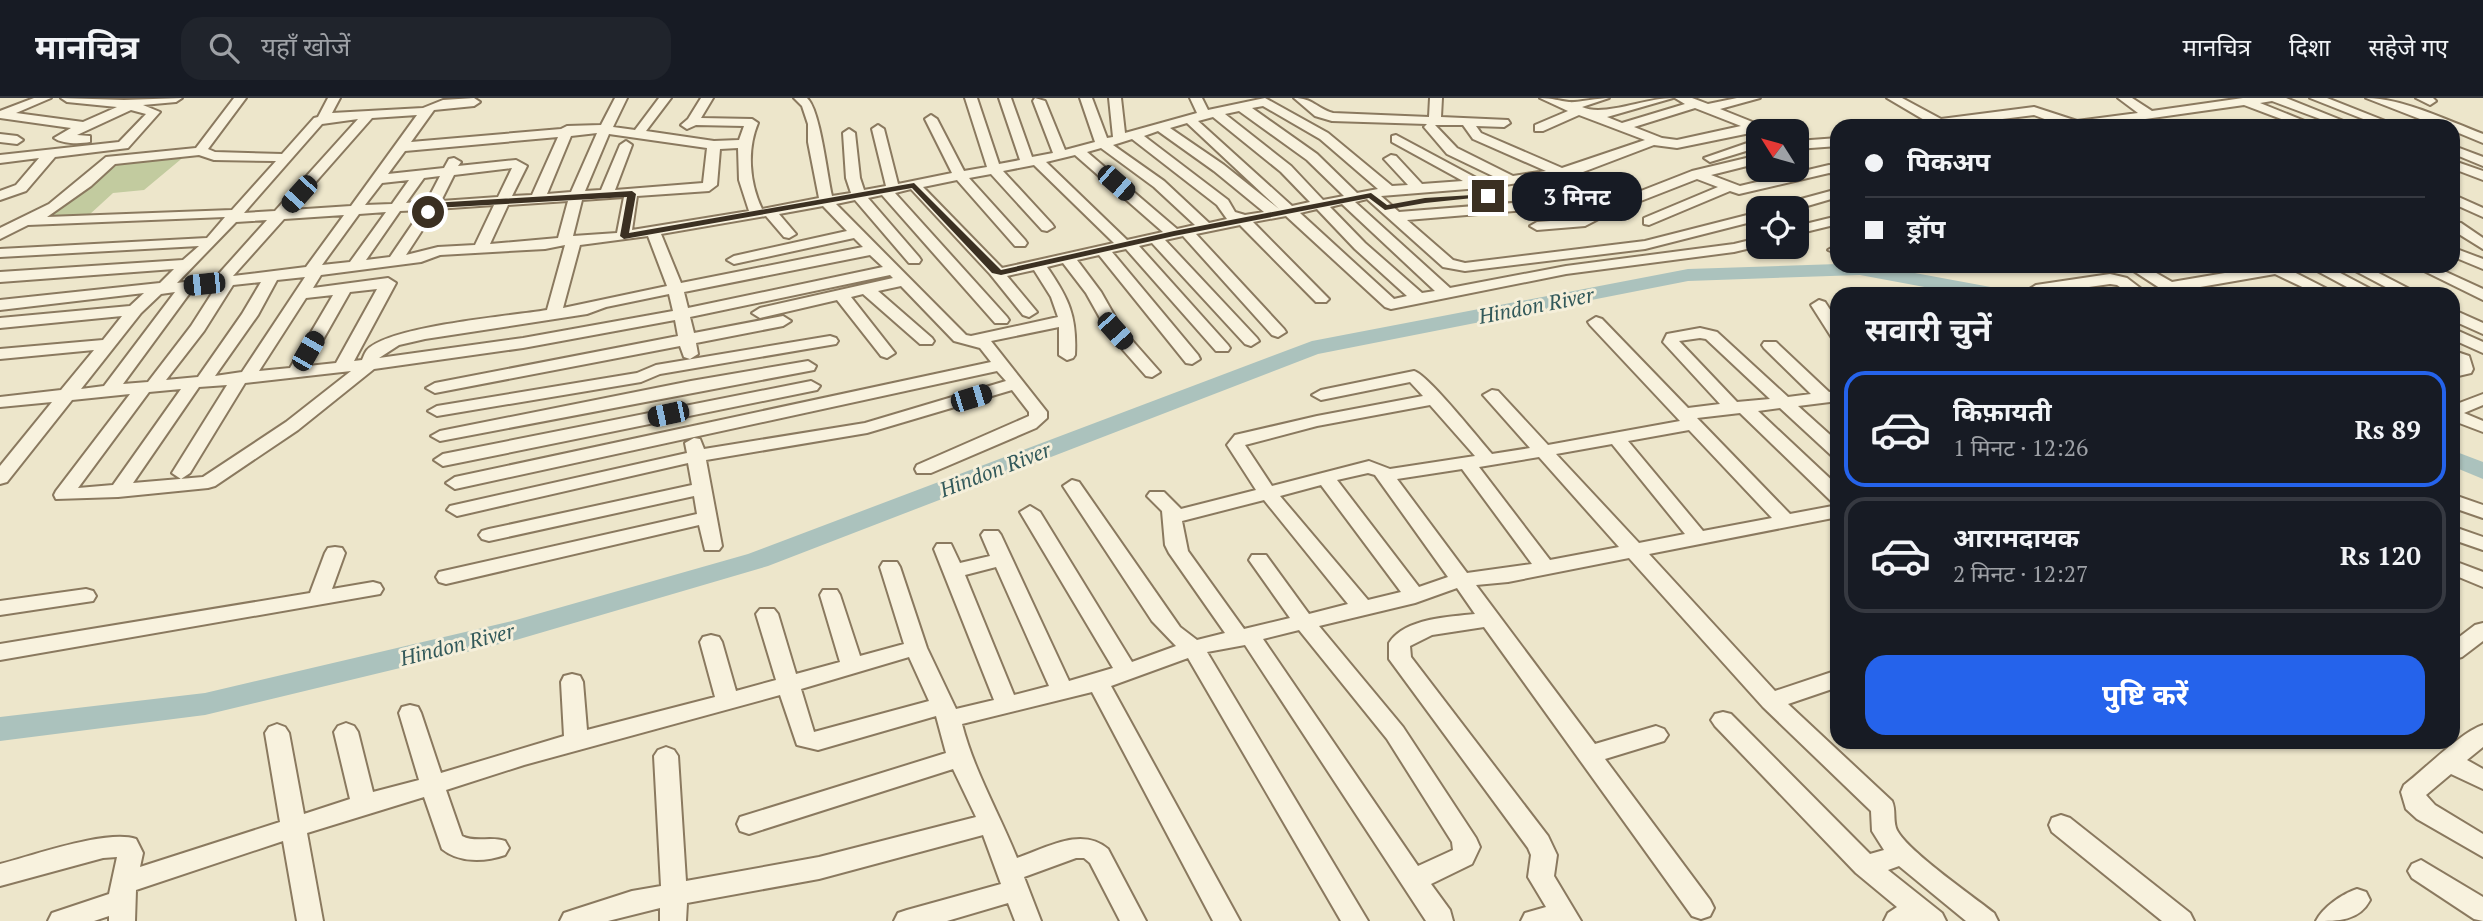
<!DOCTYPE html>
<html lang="hi">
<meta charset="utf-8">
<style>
body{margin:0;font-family:"PT Serif","Noto Sans Devanagari",serif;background:#20242c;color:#f1f3f6;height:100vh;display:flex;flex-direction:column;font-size:26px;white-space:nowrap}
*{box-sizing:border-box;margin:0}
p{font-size:23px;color:#9ea1a6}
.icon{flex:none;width:38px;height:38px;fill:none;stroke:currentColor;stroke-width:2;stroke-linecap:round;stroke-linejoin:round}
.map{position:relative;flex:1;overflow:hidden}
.details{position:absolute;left:1830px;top:189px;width:630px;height:462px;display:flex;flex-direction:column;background:#171b24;border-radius:21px;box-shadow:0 2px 5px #0004}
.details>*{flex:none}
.top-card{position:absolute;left:1830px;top:21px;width:630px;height:154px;border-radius:21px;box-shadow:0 2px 5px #0004;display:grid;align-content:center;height:154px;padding:0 35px;background:#171b24}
.needle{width:46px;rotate:307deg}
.fabs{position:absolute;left:1746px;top:21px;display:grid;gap:14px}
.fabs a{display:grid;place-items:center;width:63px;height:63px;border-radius:14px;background:#171b24;box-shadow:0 2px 5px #0004;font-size:35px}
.end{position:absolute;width:32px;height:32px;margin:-16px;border:9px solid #3b3022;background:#fff;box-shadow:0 0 0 4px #fff}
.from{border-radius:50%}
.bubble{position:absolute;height:49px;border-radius:21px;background:#171b24;box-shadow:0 2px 5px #0004;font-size:23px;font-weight:700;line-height:49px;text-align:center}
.car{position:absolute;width:21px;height:42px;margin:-21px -10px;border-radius:9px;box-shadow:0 0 5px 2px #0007;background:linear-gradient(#222 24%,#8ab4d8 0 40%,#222 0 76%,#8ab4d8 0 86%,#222 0)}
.top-card b{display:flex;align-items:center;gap:24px;height:66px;font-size:26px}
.top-card b+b{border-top:2px solid #363941}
.top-card i{width:18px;height:18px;background:#f1f3f6}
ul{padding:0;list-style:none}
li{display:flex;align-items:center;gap:21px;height:116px;margin:0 14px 10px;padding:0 21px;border:4px solid #363941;border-radius:21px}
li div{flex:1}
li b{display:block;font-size:26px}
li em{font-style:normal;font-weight:700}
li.on{border-color:#2563eb}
li>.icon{width:63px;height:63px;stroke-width:1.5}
h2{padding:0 35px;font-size:32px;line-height:84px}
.button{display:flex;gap:14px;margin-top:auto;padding:14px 35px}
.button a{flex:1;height:80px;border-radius:21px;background:#2563eb;color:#fff;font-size:28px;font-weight:700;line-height:80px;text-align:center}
header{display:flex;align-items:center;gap:42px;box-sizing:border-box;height:98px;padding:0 35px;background:#171b24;border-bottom:2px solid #363941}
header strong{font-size:33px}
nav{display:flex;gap:38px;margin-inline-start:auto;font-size:24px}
.search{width:490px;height:63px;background:#20242c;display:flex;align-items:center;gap:18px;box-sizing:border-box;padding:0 24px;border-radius:21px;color:#9ea1a6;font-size:26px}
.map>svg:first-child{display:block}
.green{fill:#c2cb9f}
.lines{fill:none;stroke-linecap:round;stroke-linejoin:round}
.river{fill:#abc2bd;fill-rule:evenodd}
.minor-casing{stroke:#8a795f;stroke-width:4}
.minor{fill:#f8f2de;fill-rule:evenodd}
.route{fill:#3b3022}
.labels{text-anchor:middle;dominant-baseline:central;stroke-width:6;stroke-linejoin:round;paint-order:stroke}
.water-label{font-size:21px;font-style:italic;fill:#32595a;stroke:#f5efda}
</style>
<header>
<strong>मानचित्र</strong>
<div class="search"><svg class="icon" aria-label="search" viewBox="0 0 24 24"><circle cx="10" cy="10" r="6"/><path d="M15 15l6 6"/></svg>यहाँ खोजें</div>
<nav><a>मानचित्र</a><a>दिशा</a><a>सहेजे गए</a></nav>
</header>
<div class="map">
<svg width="2483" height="823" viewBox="0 0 2483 823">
<rect width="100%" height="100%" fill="#ede6cb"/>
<polygon class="green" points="186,57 144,92 113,95 89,117 47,119 125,61"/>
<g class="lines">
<g class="river">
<polygon points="1838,166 1838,168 1877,168 1996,190 2003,192 2007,196 1962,196 1860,177 1688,183 1318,256 768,468 516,542 205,617 0,643 0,619 205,595 516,522 748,456 1312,243 1688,171"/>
<polygon points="2454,353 2483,364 2483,381 2454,369"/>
</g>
<defs>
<g id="minor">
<path d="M34,0H51L16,15L83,24L117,9L67,4L61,0L124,2L182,0L176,4L143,7L160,14L128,50L55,59L26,93L0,102V93L16,87L39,60L0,65V57L119,44L146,16L131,12L77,37L90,38V44C80,46 62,46 54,40L71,30L0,20V13Z"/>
<path d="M234,0H246L208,51L215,54L282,56L314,20L318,19L328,0H340L332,15L423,10L443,2L474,0L480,4L474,8L434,12L411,44L561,31L567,28L601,27L615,0H627L613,29L635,32L659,0H671L646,33L714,43L739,42L744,28L696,27L687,31L681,27L688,21L701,0H713L701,20L752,21L758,25C747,51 749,84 762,111L819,100L808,44V26L802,8L794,0H807C820,11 827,77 832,98L851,95L846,80L843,35L849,31L855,35L860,80L864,92L886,88L872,31L878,27L884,31L898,86L952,75L925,21L931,17L937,21L964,73L987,69L965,0H977L999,66L1020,62L999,0H1011L1032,59L1053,55L1033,3L1035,0L1045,3L1065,52L1095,44L1080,0H1092L1107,40L1113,39L1109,0H1121L1125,35L1197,15L1190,0H1202L1208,12L1265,0L1328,35L1392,88L1408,87L1384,61L1391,57L1396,58L1422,86L1463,83L1392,44V38L1396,37L1480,82L1497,80L1447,56L1424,29L1427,26L1332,23L1315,18L1294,0C1313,0 1316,10 1333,15L1429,19L1430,0H1442L1441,19L1508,22L1510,25L1504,29L1476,28L1481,35L1562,70L1645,42L1579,17L1543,33H1535V27L1568,13L1540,0C1553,0 1559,3 1569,4C1576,5 1598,0 1609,0L1582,9C1604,19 1645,0 1673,0L1607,19L1622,25L1685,6L1675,0H1692L1708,6L1737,0H1760L1720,11L1760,27V33L1677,50L1654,47L1583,74L1557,79L1492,89L1381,98L1399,114L1537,103L1596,92L1603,96L1596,100L1537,111L1407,122L1453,162L1465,165L1645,143L1759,114V122L1645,151L1465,173L1443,169L1367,101L1355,104L1450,190L1566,168L1734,146L1759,140V148L1734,154L1566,176L1391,211L1385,209L1286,118L1253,124L1326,198L1329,201L1326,204H1316L1240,127L1196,136L1284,231L1286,234L1278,239L1272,237L1183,138L1165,142L1257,240L1259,243L1251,248L1245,246L1152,145L1139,148L1228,247L1230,250L1228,253H1216L1126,151L1112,154L1198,257L1200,261L1192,266L1186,265L1099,157L1077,162L1101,194L1122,231L1160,274L1152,279L1146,278L1109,236L1086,195L1063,165L1047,169C1069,201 1077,218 1075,257L1073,260L1067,262L1059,257V229L991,243L1047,314V320L1036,330L931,375H917L915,371L917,367L1029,318V314L1012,292L867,335L706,362L722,448L719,452H705L699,427L446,486L439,484L436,479L439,474L697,416L694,398L489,443L482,441L479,437L482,433L489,431L692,387L688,365L457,418L447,412L450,408L687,355L685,345L694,340L700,341L704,351L865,325L1006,283L997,273L455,391L446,385L455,379L991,264L980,250L954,243L901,188L878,193L932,240L934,243L932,246H920L863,196L851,199L895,255L887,260L881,258L837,202L760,220L752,215L760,210L893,180L890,177L690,219L694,235L783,218L791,223L783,228L696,245L698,256L690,261L684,259L680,248L435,295L426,290L435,285L678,238L675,222L523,250L374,271L298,332L215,388L208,390L118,399L56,401L54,397L56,393L130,296L72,302L7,384L0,386V368L52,304L0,309V299L61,292L94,252L0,261V251L103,242L122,218L0,230V220L130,208L144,195L0,212V202L160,185L174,171L0,184V174L183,162L199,148L0,159V151L207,140L225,119L28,127L0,141V130L49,106L106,59L196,50ZM1263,8L1320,41L1378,91L1357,95L1317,56L1252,10ZM1695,10L1741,28L1677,42L1662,40L1634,29ZM1239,13L1307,62L1344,98L1323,102L1291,68L1225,16ZM417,17L351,108L291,112L372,20ZM1213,19L1281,74L1310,104L1292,108L1198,23ZM358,21L275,113L244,115L322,26ZM1187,25L1279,111L1224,67L1170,30ZM1435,27H1463L1473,41L1546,73L1513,78L1457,50ZM1158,33L1214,73L1264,114L1245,117L1235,114L1228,102L1144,38ZM597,35L571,94L547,96L571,38ZM609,36L707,50L703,85L615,92L632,47L626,43L620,47L601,92L585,93ZM558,39L532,97L512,98L527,68L516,62L458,68L461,64L454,60L449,61L444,70L388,76L405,53ZM1132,41L1217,107L1227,121L1209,125L1164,83L1113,47ZM738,50L739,82L749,113L632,132L637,98L709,93L717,87L720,51ZM1101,50L1154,89L1195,127L1177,131L1087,54ZM199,57L214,62L276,63L232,112L47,119L91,88L115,66ZM1075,57L1163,134L1127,142L1046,64ZM1034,67L1114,145L1002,170L923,89L957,82L1015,148H1025L1027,145L1025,142L969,80L991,76L1042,132L1047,133L1054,129L1052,126L1003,73ZM512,70L498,99L441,103L454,77ZM440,78L427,103L406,105L424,80ZM409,82L392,106L365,107L382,85ZM911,91L990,176L1023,217L1029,219L1037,214L1007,178L1034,172L1051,199L1058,219L971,238L966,237L836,106L855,102L909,165H919L921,162L919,159L868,100L882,97L995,225H1007L1009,222L1007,219L895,95ZM624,99L617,135L573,138L582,102ZM568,103L558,140L490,146L508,107ZM1342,106L1435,193L1422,195L1365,145L1330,109ZM494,107L475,147L438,149L406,157L436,111ZM823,108L847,133L734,158L727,162L734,166L854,140L863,149L681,185L661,136L766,118L784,139L789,140L796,136L779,116ZM1317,111L1355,151L1407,198L1394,201L1300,115ZM422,112L390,159L366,162L400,113ZM386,114L350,164L322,167L359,116ZM344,117L306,169L233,178L284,121ZM267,122L215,180L177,185L236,124ZM648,138L667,188L563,210L580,147ZM565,147L547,212C511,218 389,228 367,252C365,254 363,260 362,262L354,263L396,185L388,180L313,190L321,177L421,164L440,157L545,151ZM870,157L883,169L688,210L684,194ZM305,179L242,274L215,278L258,217L277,182ZM261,184L242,216L198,279L166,282L204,233L233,187ZM216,189L191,228L148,284L123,286L192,192ZM377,191L336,265L308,268L350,194ZM175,194L104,288L81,291L141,215L161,196ZM669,196L673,213L523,240L379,260L399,247L425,241L587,216L606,209ZM333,197L290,270L259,273L306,200ZM351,273L286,324L203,379L133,385L199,289L227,287L172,375L181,381L190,375L245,285ZM181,291L113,387L78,390L149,294Z"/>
<polygon points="1887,0 1902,0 1941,21 2034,9 2077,23 2138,15 2118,0 2132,0 2152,13 2243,0 2286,0 2356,28 2339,28 2272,3 2260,5 2317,28 2300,28 2244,7 2096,28 2063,28 2034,17 1947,28 1912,28 1926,23"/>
<polygon points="2310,0 2327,0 2398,28 2381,28"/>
<path d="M2366,0C2402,0 2449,23 2483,36V45L2454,33V28H2438Z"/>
<polygon points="2416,0 2433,0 2436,3 2430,7"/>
<polygon points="0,36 17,38 23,42 17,46 0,44"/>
<polygon points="1838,40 1838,48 1797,51 1797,43"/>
<polygon points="1759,41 1759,49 1710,64 1704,60"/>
<polygon points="2454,48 2483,59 2483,68 2454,56"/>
<polygon points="1759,57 1759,65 1711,77 1740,88 1829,67 1838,68 1838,76 1829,75 1739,96 1730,93 1649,127 1644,126 1644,120 1718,89 1697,81 1610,115 1585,128 1537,132 1530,128 1537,124 1577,121 1600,109 1692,73"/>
<polygon points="2454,63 2483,73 2483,82 2454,71"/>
<polygon points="1838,91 1838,99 1797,111 1777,110 1779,107"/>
<polygon points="2454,97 2483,110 2483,119 2454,106"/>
<polygon points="1838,118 1838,126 1797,136 1797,128"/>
<polygon points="2454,124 2461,125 2483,140 2483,151 2454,133"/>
<polygon points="1835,148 1838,148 1838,156 1828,152"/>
<polygon points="2454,150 2483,161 2483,171 2454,159"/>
<polygon points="1995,168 2020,168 2018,171 1996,173"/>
<polygon points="2126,168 2144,168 2172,184 2266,168 2282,168 2337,196 2317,196 2275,176 2183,192 2187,196 2169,196"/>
<polygon points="2308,168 2327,168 2380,196 2360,196"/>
<polygon points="2346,168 2365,168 2419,196 2399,196"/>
<polygon points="2414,168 2433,168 2483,191 2483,202"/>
<polygon points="2110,176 2127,180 2148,196 2130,196 2117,187 2110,186 2040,196 2031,195 2028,192 2036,187"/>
<polygon points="1819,202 1825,204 1838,224 1838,242 1832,240 1811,207"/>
<polygon points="2454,212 2483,225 2483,236 2454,223"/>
<path d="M1596,219L1602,221L1688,310L1720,306L1663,244L1667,236L1700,230L1717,234L1788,299L1811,296L1764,250L1762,247L1764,244H1776L1829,294L1838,293V303L1798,308L1838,344V359L1832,358L1780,310L1758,313L1838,388V405L1831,403L1740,315L1697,320L1790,416L1838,407V419L1649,456L1775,593L1838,572V589L1788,606L1892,703C1896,712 1893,720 1896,730C1903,750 1974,799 1994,815L1998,823H1966L1899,768L1888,772L1942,815L1946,823H1884L1888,815L1897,809L1856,775L1715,628L1711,622L1715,616L1723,614L1731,616L1870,756L1884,752L1872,733L1871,713L1763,609L1629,460L1508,484L1476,487L1595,646L1656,628L1664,631L1668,637L1664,643L1605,661L1710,802L1714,810L1710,818L1701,821L1692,818L1484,529L1432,537L1410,548L1411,559L1548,738L1557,757L1554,778L1581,823H1521L1525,815L1546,809L1528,779L1531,757L1528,750L1389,561V545C1405,520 1449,519 1475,516L1457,490L1415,505L1319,528L1403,629L1476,740L1480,749L1472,766L1431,786L1450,812L1453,823H1426L1245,547L1207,554L1368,823H1341L1188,560L1111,588L1240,823H1213L1092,594L962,626C974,673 999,715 1017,760C1046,750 1082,728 1108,751L1146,823H1120L1090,765L1084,760H1076L1024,779L1041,823H1015L1008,805L947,823H894L898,815L907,812L1001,786L983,737L819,781L687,805L686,823H660V810L608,823H560L564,815L573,812L632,793L661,788L654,658L658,652L666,649L674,652L678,658L686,783L819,759L976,719L953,671L749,736L740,733L737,726L740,719L946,655L936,618L818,652L797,647L780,597L524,667L446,692L462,738C475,745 491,738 505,743L509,750L505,757C485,764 459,765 442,751L424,699L307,735L323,823H297L283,743L136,792L135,823H109V818L94,823H48L52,815L109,796L117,759L103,760L0,788V766C32,758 107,731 136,741L143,755L140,769L280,724L265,635L269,629L277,626L285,629L289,635L304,716L350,701L334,634L338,628L346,625L354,628L358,634L373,694L419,682L399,615L402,609L410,607L418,609L421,615L441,675L564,638L561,584L564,578L572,576L580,578L583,584L587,632L715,599L700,544L703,539L711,537L719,539L722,544L736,593L776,582L756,516L760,511H774L778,516L796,576L840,564L820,497L823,492H837L840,497L860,558L904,546L880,469L883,464H897L900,469L927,550L956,611L994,602L934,451L937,446H951L960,465L990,458L981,437L984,433H998L1001,437L1069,583L1113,570L1020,414L1030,408L1040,414L1132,564L1176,548L1152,523L1063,388L1072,382L1079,384L1180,529L1197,542L1225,535L1169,455L1165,447L1162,413L1147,398L1150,394H1164L1181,411L1256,392L1227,347L1235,337L1317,318L1423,298L1410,284L1321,302L1312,297L1321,292L1414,273C1428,277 1478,340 1492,356L1530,350L1483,297L1492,292L1498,293L1548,347L1680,323L1590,227L1588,224ZM1700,240L1706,241L1770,301L1737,304L1679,243ZM1430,307L1475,358L1390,371L1369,363L1272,388L1245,347L1317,328ZM1689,332L1772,420L1703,433L1628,343ZM1612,346L1685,436L1639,445L1556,356ZM1539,359L1619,449L1550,462L1479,369ZM1462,371L1532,466L1467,475L1397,381ZM1368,375L1375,377L1448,479L1419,489L1337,382ZM1321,387L1401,494L1368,502L1280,398ZM1264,402L1348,506L1309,516L1266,457H1252L1249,462L1290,520L1244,531L1188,453L1182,423ZM996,469L1049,588L1014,597L965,477ZM1299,532L1387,641L1452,744L1453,752L1418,768L1263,541ZM909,559L929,603L814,634L801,591Z"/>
<polygon points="2454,231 2483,244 2483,255 2454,242"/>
<polygon points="830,238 836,240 838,243 836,246 660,276 641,284 437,318 428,313 437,308 637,275 656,267"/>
<polygon points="2454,253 2469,258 2473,271 2471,275 2454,279 2454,269 2456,268"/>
<polygon points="808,263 816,268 814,272 440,343 431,338 440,333 691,283"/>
<polygon points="811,283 820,288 817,292 443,368 434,362 443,356"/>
<polygon points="2483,296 2483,307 2464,315 2483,323 2483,334 2454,323 2454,307"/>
<polygon points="2454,397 2483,407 2483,420 2454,410"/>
<polygon points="2454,429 2483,439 2483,452 2454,442"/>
<polygon points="335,449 342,450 345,455 332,491 373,484 380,486 383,491 380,496 0,562 0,546 310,495 325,455 328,450"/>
<polygon points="2454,463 2483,474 2483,489 2454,477"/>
<polygon points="86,491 93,493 96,498 93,503 0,517 0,503"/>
<polygon points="2483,525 2483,543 2462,559 2454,561 2454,543 2475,527"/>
<path d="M2483,627V649L2467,662L2483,671V691L2451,676L2426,697L2435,707L2483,736V759L2417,721L2406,711L2401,694L2404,687C2424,672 2461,634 2483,627Z"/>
<polygon points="2061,717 2070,720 2190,815 2194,823 2162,823 2052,734 2049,727 2052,720"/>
<polygon points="2421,762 2483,799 2483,823 2474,821 2412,780 2408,773 2412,766"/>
<path d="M2357,791L2366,794L2370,802C2359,823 2338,823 2316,823C2323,809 2342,796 2357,791Z"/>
</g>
</defs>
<use href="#minor" class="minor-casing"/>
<use href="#minor" class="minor"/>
</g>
<polygon class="route" points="914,85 1001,172 1174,133 1371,95 1387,107 1425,100 1488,96 1492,98 1425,105 1385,112 1369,100 1174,138 1001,177 992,175 912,90 624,141 620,138 627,99 435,110 431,115 424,114 432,105 632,93 636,96 629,135"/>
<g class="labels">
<g class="water-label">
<text transform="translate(1536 207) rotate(-11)">Hindon River</text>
<text transform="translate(995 371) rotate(-21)">Hindon River</text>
<text transform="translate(457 546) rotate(-14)">Hindon River</text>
</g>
</g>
</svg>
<div class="fabs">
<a><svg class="needle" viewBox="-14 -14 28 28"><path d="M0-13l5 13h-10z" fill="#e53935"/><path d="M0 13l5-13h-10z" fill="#9ea1a6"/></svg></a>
<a><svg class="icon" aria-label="locate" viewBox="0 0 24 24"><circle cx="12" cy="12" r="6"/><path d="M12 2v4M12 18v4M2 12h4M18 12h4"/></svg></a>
</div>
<i class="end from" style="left:428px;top:114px"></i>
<i class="end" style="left:1488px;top:98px"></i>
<div class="bubble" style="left:1512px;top:74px;width:130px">3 मिनट</div>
<i class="car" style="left:1116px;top:85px;rotate:131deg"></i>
<i class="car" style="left:299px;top:96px;rotate:222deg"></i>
<i class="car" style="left:204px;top:186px;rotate:264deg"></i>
<i class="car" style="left:1115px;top:233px;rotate:138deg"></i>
<i class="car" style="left:308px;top:253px;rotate:30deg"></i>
<i class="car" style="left:971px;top:300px;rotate:73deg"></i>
<i class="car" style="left:668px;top:316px;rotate:258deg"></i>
<div class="top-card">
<b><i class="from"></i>पिकअप</b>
<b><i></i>ड्रॉप</b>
</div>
<section class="details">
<h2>सवारी चुनें</h2>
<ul>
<li class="on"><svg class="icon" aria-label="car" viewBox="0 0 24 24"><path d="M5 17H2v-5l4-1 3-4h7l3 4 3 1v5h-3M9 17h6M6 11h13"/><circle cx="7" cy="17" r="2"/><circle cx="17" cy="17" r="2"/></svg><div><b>किफ़ायती</b><p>1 मिनट · 12:26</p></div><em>Rs 89</em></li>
<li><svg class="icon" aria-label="car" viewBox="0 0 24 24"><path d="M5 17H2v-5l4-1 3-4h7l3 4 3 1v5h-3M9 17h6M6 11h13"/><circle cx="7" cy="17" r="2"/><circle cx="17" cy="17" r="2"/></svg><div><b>आरामदायक</b><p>2 मिनट · 12:27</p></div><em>Rs 120</em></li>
</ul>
<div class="button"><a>पुष्टि करें</a></div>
</section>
</div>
